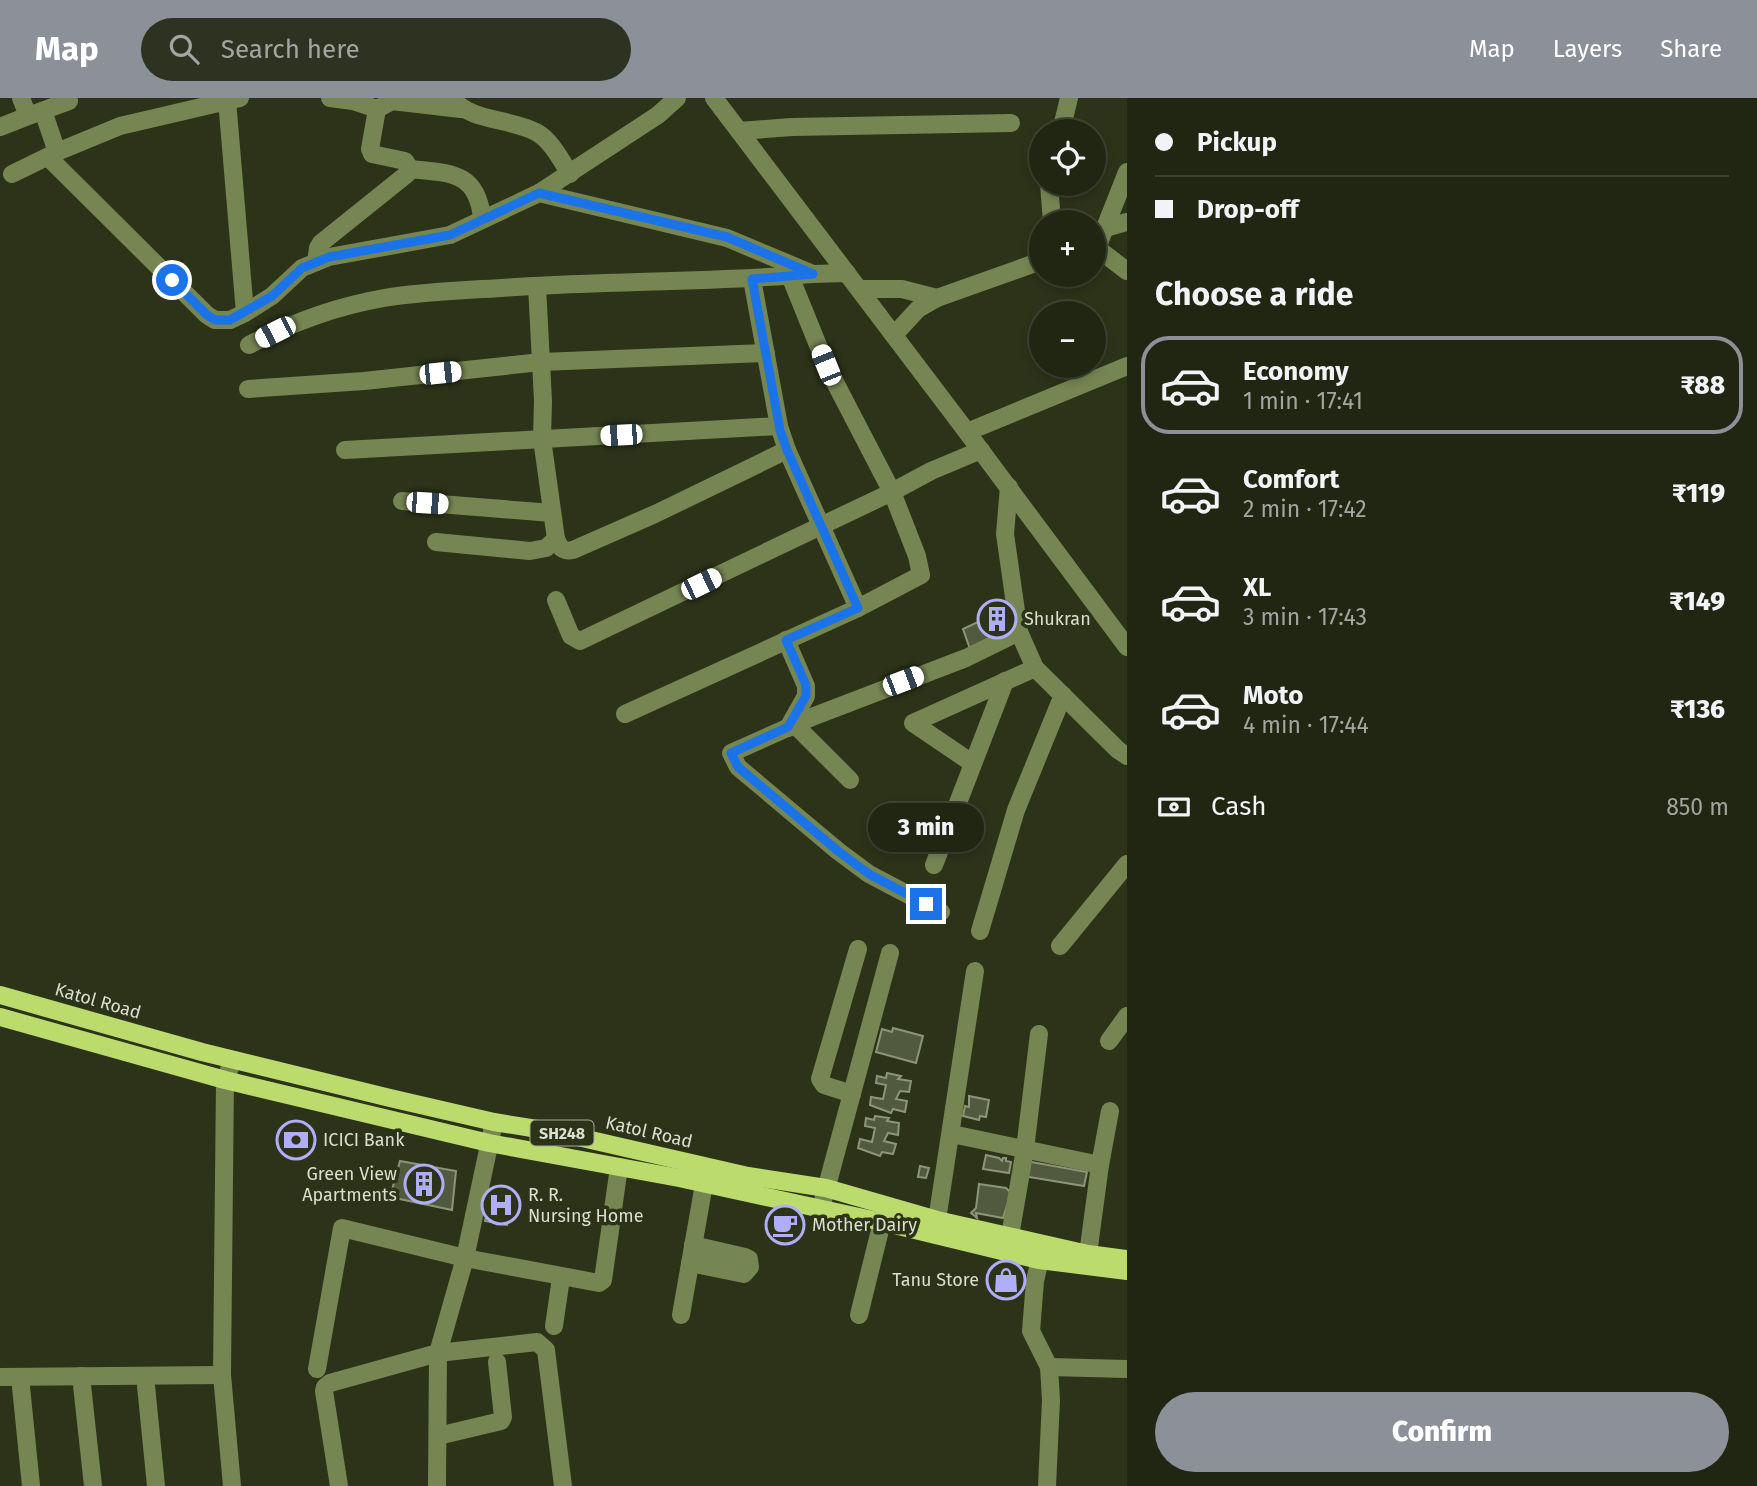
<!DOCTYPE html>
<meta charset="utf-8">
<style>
body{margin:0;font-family:"Fira Sans",sans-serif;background:#2d3221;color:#f1f3f6;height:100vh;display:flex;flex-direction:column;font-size:26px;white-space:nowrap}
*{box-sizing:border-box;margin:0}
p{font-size:23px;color:#a2a5a0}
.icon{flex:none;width:38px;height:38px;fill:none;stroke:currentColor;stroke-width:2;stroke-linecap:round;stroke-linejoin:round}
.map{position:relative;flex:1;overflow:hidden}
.side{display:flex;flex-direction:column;background:#212613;width:630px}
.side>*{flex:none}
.banner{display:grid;align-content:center;height:154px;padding:0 28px;background:#212613}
.tools{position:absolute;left:1029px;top:21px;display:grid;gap:14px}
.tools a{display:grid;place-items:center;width:77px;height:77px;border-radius:50%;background:#212613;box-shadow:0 4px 10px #0003,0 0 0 2px #3e4333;font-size:35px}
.end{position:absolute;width:32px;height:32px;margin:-16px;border:9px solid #1a73e8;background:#fff;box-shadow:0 0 0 4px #fff}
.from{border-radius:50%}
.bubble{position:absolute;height:49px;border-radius:24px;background:#212613;box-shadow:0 4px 10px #0003,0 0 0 2px #3e4333;font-size:23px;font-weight:800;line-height:49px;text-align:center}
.car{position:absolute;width:21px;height:42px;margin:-21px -10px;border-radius:9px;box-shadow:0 0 5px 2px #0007;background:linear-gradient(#fff 24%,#345 0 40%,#fff 0 76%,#345 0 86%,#fff 0)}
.banner b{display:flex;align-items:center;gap:24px;height:66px;font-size:26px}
.banner b+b{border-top:2px solid #3e4333}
.banner i{width:18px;height:18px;background:#f1f3f6}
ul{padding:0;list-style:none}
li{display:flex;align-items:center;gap:21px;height:98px;margin:0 14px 10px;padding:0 14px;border:4px solid transparent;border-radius:28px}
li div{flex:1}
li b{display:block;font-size:26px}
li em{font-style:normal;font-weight:800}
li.current{border-color:#8c9099}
li>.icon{width:63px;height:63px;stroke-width:1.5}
h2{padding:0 28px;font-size:32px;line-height:84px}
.pay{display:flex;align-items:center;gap:18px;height:77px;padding:0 28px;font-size:26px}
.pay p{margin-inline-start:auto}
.button{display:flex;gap:14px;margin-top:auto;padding:14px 28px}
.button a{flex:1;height:80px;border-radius:42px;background:#8c9099;color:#fff;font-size:28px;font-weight:800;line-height:80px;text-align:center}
header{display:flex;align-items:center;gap:42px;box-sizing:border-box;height:98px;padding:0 35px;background:#8c9099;color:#fff}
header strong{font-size:33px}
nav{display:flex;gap:38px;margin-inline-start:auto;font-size:24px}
.search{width:490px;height:63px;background:#2d3221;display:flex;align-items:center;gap:18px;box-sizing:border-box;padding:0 24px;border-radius:38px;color:#a2a5a0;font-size:26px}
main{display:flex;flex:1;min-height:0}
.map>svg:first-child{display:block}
.building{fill:#515a3e;stroke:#8b9577;stroke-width:2}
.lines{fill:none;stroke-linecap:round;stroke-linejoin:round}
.minor{stroke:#768652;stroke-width:18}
.major{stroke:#bcdb6d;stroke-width:18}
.route{stroke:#1a73e8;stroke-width:9}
.labels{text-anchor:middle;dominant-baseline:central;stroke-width:7;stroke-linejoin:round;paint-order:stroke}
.shield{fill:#2c3319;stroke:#a6ab98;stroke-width:2}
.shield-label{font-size:16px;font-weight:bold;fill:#dadfcf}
.poi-label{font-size:18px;fill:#dadfcf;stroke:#2c3319;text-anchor:start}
.street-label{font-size:18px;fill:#dadfcf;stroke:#2c3319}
</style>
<header>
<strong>Map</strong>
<div class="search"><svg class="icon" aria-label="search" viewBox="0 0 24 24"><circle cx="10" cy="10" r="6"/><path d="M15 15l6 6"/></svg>Search here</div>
<nav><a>Map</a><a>Layers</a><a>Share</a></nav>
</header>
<main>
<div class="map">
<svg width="1127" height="1388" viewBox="0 0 1127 1388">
<rect width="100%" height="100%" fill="#2c3319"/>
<g class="building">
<polygon points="1005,511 1014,532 970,551 963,531"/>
<polygon points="893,930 923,938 916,965 876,954 882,931 892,934"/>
<polygon points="887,975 901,978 898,981 911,983 909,994 900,993 896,1001 907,1003 905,1014 893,1011 891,1015 870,1007 871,999 883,1001 886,987 876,985 877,978 886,980"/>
<polygon points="969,998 989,1002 986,1019 980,1018 979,1022 963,1018 965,1008 969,1009"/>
<polygon points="875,1018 889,1020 887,1023 899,1025 898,1037 888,1035 884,1043 896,1046 893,1056 882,1054 880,1058 858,1050 860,1041 872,1044 875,1030 865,1028 866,1020 874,1022"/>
<polygon points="986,1057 999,1060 1002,1063 1003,1060 1006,1060 1006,1063 1011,1064 1009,1075 983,1071"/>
<polygon points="400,1063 456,1073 452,1112 390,1099"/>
<polygon points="1026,1063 1087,1074 1084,1088 1023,1078"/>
<polygon points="920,1068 929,1070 926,1080 918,1079"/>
<polygon points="979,1086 1006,1090 1011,1095 1003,1120 976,1115 977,1120 971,1115 976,1110"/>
<polygon points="492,1092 513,1096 507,1127 485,1123"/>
</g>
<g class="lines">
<g class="minor">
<path d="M452,0C470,24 510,20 536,34C551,42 561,62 570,76"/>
<polyline points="714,0 967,334 1127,549"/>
<polyline points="227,2 245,215"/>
<polyline points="377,11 392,3 461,11"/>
<polyline points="31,17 69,3"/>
<polyline points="0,29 28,18 21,0"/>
<polyline points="739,33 792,29 1011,25"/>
<polyline points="1061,33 1069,0"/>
<polyline points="57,54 120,28 240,0"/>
<polyline points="48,59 207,217 215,222 230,222 245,215 272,198 302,170 329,159 450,137 539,95 658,17 677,0"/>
<path d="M410,71C449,75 477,73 482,120"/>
<polyline points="12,76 57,54 43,13"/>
<polyline points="1049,86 1052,124"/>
<polyline points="539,95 727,140 813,176 847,175"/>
<polyline points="1105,130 1127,124"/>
<polyline points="1094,148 1127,173"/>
<polyline points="1097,150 1127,74"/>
<polyline points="316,164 318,150 321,145 407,76 410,71 405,63 372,56 370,51 377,11 353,3 330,0"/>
<polyline points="790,178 826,267 892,394 931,373 981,352"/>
<path d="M537,188L543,303L542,341L556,441C560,450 563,454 573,452L655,416L787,352L779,328L752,181"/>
<polyline points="859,191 902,191 937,200 1041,163"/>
<polyline points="894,237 918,211 937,200"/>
<path d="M249,247C291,225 338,208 384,200C427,193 473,192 516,189C615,183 714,184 813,176"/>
<polyline points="248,291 364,283 541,264 766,255"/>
<polyline points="967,334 1127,268"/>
<polyline points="345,352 779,328"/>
<polyline points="787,352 858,510"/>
<polyline points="1009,389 1005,436 1019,534 1035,570 1118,652 1127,658"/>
<polyline points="402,403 552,415"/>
<polyline points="436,444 530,453 546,450 556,441"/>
<polyline points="556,502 571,538 580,543 892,394 917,458 921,477 858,510 625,616"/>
<polyline points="786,542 806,588 806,598 788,630"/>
<polyline points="795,627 850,682"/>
<polyline points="972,665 913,625 1035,570"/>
<polyline points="934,767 1005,583"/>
<polyline points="941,814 869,776 838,753 738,669 731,655 812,619 966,560 1019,534"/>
<polyline points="980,833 1016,712 1063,597"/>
<polyline points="1060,848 1127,766"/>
<polyline points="1109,943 1127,918"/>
<polyline points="852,996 824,987 820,981 858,851"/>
<polyline points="952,1036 1100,1067 1110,1013"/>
<polyline points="821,1110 890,855"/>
<polyline points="937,1122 975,873"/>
<polyline points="1010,1138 1025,1051 1039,936"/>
<polyline points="1043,1148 1035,1183 1031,1233 1049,1269 1051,1302 1047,1388"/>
<polyline points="1088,1156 1100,1067"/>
<polyline points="690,1165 744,1176 750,1169 749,1161 745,1159 693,1147"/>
<polyline points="681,1217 704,1086"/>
<polyline points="859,1217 882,1124"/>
<polyline points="554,1228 561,1180"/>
<polyline points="1049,1269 1127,1271"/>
<polyline points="317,1271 342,1130 465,1160 599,1185 603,1182 619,1069"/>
<polyline points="81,1278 93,1388"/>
<polyline points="145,1278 156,1388"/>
<polyline points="0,1279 222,1277"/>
<polyline points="20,1279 31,1388"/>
<polyline points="438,1338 501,1323 503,1319 497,1264"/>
<polyline points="232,1388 222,1277 225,982 233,962"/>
<polyline points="339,1388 324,1293 325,1289 330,1285 438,1255 537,1244 546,1252 563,1388"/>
<polyline points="437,1388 438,1255 465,1160 494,1024"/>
</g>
<g class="major">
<polyline points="0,897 202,954 390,1000 494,1024 556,1034 748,1078 826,1090 937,1122 1088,1156 1127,1161"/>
<polyline points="0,919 225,982 489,1045 679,1080 882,1124 1039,1162 1127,1173"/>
</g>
</g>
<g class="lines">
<polyline class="route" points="172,182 207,217 215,222 230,222 272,198 302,170 329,159 450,137 539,95 727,139 813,176 752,181 780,332 787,352 858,510 786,542 806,587 806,598 788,629 731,655 738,669 838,753 869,776 926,806"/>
</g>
<defs>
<symbol id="building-ring" viewBox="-11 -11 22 22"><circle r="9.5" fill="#2c3319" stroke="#b0aefa" stroke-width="1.5"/><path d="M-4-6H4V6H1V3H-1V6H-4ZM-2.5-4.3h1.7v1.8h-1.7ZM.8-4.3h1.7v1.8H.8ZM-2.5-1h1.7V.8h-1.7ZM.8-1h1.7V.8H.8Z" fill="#b0aefa"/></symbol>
<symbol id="bank-ring" viewBox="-11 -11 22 22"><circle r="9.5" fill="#2c3319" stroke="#b0aefa" stroke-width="1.5"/><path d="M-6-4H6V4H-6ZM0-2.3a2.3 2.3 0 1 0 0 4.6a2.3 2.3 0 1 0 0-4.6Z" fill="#b0aefa"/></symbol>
<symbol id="hospital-ring" viewBox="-11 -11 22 22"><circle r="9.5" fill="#2c3319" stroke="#b0aefa" stroke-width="1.5"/><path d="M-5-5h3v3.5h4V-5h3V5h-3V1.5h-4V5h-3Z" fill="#b0aefa"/></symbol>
<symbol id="cafe-ring" viewBox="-11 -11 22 22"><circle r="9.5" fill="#2c3319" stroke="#b0aefa" stroke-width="1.5"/><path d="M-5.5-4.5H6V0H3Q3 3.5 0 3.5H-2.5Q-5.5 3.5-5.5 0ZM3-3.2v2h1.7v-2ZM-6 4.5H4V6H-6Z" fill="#b0aefa"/></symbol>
<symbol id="shop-ring" viewBox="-11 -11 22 22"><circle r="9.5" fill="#2c3319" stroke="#b0aefa" stroke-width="1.5"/><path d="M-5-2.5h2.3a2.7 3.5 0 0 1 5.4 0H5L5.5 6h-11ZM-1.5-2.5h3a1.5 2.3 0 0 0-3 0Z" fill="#b0aefa"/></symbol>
</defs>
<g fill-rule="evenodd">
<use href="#building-ring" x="975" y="499" width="44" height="44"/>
<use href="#bank-ring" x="274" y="1020" width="44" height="44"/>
<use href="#building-ring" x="402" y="1064" width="44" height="44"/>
<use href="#hospital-ring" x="479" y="1085" width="44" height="44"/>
<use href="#cafe-ring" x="763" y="1105" width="44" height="44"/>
<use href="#shop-ring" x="984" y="1160" width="44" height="44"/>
</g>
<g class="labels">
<rect class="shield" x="530.5" y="1022.5" width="63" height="25" rx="5"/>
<g class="shield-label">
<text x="562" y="1035">SH248</text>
</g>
<g class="poi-label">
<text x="1024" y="521">Shukran</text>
<text x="323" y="1042">ICICI Bank</text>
<text x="397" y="1076" text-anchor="end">Green View<tspan x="397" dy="21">Apartments</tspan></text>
<text x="528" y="1097">R. R.<tspan x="528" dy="21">Nursing Home</tspan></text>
<text x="812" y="1127">Mother Dairy</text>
<text x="979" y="1182" text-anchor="end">Tanu Store</text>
</g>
<g class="street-label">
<text transform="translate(98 903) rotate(16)">Katol Road</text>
<text transform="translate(649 1034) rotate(13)">Katol Road</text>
</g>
</g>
</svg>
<div class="tools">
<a><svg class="icon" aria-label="locate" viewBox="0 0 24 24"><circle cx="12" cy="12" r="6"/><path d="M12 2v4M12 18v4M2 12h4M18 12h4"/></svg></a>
<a>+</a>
<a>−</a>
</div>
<i class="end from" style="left:172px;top:182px"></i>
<i class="end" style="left:926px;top:806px"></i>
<div class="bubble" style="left:868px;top:705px;width:116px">3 min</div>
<i class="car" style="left:275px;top:234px;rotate:243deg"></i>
<i class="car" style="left:826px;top:267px;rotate:338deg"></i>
<i class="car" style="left:440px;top:275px;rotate:84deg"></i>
<i class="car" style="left:621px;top:337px;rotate:267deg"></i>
<i class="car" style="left:427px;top:405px;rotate:94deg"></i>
<i class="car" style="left:701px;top:486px;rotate:64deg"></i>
<i class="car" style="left:903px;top:583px;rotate:69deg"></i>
</div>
<section class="side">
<div class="banner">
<b><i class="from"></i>Pickup</b>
<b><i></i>Drop-off</b>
</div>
<h2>Choose a ride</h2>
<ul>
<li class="current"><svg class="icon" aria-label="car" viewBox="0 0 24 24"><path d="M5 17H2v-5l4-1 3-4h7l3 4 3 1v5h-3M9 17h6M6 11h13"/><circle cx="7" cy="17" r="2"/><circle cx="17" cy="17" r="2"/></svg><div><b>Economy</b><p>1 min · 17:41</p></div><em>₹88</em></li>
<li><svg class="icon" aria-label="car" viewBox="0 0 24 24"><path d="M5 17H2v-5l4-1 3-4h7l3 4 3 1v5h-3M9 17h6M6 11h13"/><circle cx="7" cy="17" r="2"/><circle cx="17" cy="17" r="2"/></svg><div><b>Comfort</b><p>2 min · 17:42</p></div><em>₹119</em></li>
<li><svg class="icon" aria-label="car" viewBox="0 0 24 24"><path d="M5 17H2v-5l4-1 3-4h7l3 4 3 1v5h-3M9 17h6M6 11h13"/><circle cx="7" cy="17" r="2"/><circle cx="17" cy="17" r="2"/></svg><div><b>XL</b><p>3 min · 17:43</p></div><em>₹149</em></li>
<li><svg class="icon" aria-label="car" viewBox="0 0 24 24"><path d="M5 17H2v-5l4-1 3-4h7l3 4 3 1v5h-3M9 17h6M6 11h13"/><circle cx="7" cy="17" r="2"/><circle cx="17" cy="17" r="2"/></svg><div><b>Moto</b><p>4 min · 17:44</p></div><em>₹136</em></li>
</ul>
<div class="pay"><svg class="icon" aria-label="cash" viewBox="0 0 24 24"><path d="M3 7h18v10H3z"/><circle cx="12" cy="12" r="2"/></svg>Cash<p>850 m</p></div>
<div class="button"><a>Confirm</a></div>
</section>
</main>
